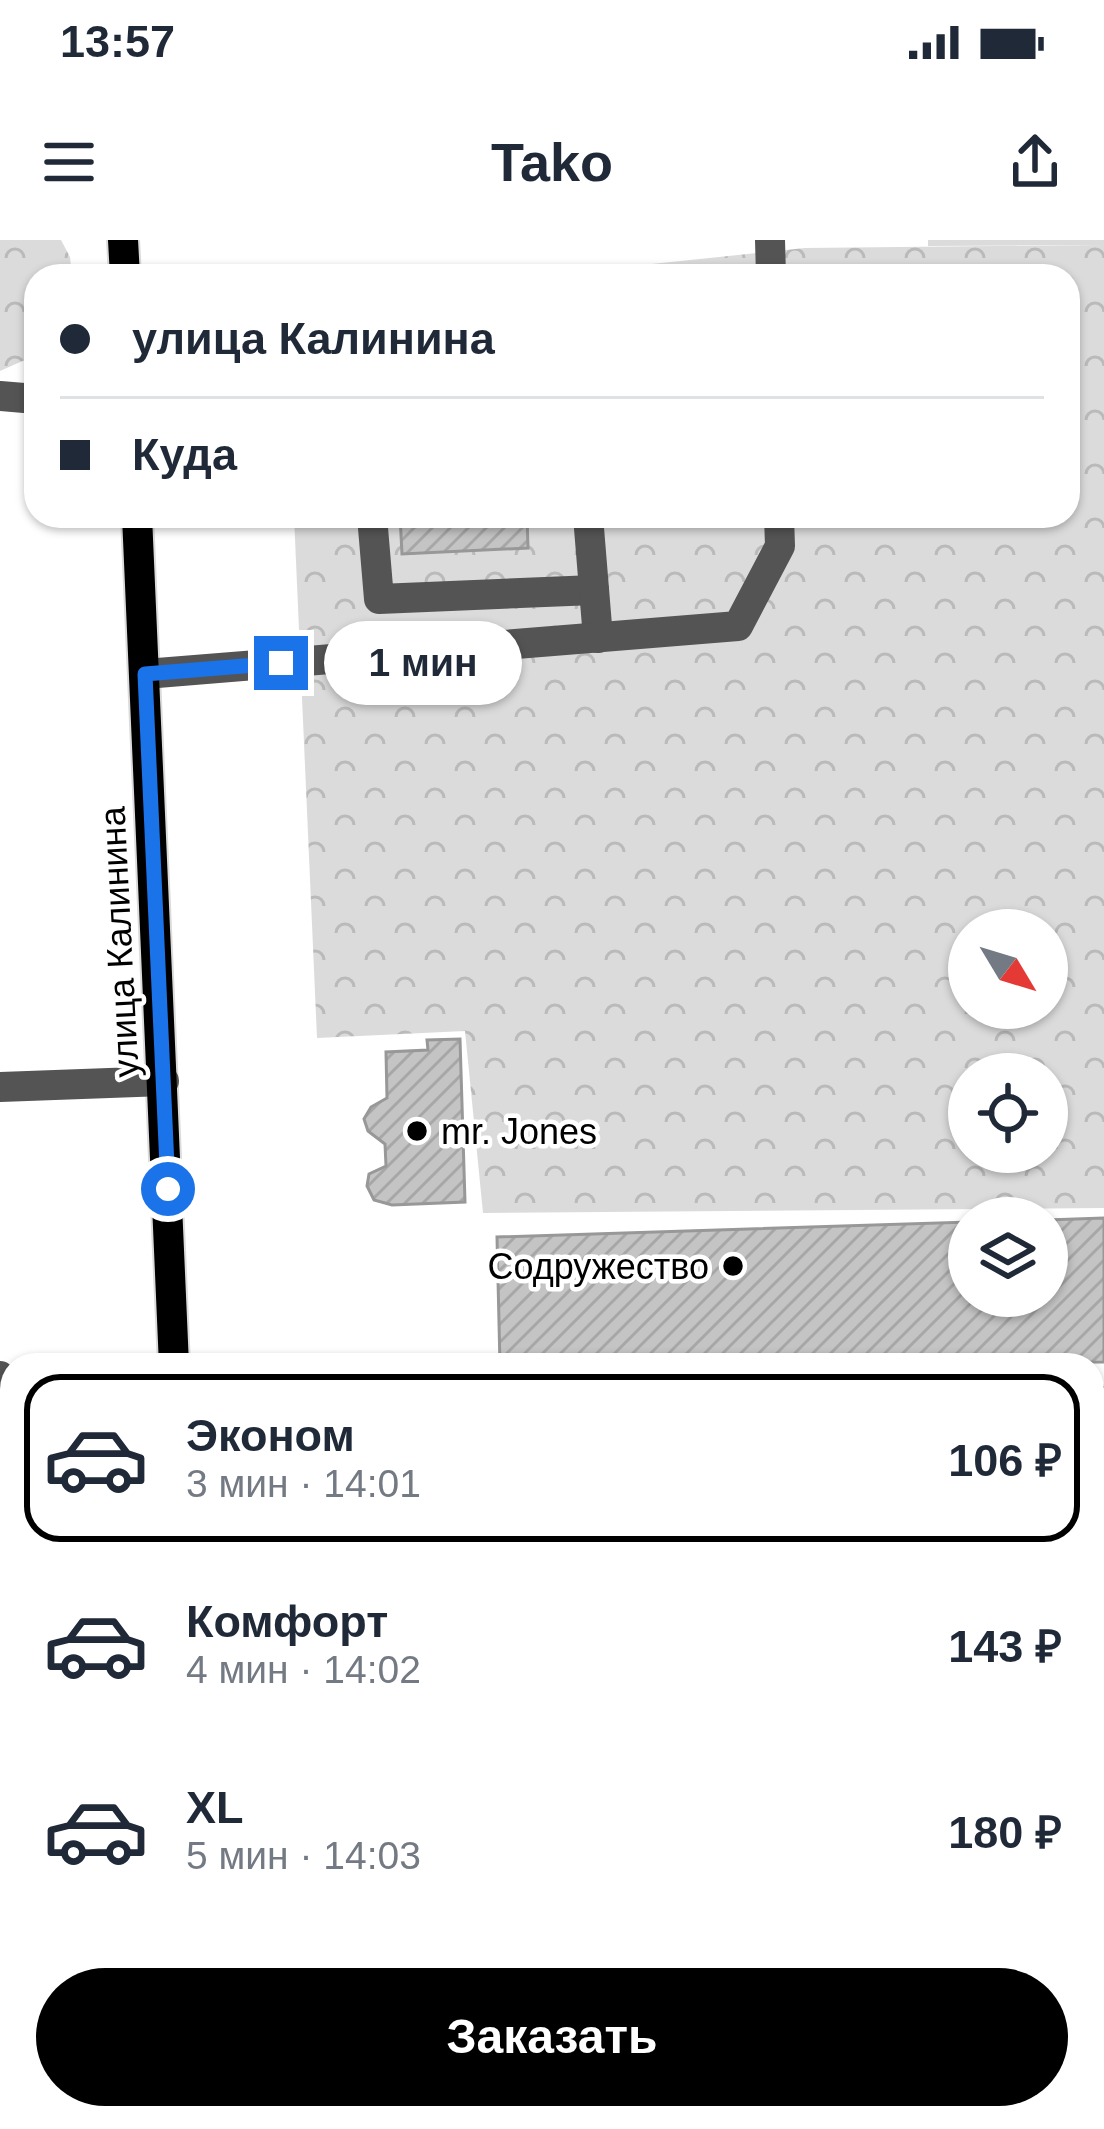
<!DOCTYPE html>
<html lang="ru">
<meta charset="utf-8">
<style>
body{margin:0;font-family:Arial,sans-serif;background:#f6f6f7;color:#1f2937;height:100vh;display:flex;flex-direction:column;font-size:45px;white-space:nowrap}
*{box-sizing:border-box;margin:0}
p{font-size:39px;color:#747a83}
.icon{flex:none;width:66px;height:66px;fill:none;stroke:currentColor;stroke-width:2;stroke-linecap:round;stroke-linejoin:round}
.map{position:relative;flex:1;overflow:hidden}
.details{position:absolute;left:0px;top:1113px;width:1104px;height:777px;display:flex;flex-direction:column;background:#fff;border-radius:36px 36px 0 0;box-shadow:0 3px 9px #0004}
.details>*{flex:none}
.guide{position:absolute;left:24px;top:24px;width:1056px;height:264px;border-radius:36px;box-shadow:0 3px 9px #0004;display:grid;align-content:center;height:264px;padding:0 36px;background:#fff}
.needle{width:78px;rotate:128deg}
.tools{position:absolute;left:948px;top:669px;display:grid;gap:24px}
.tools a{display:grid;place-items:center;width:120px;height:120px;border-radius:50%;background:#fff;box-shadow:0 3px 9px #0004;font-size:60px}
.end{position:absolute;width:54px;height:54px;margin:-27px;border:15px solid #1a73e8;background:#fff;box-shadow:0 0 0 6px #fff}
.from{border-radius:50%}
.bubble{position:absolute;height:84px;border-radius:42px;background:#fff;box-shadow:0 3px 9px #0004;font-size:39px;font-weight:600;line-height:84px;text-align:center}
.guide b{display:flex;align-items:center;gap:42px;height:114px;font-size:45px}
.guide b+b{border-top:3px solid #e0e1e3}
.guide i{width:30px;height:30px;background:#1f2937}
ul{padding:21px 0 0;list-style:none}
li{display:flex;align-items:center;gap:36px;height:168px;margin:0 24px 18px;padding:0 12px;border:6px solid transparent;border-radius:36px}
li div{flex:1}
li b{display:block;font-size:45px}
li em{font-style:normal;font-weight:600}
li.on{border-color:#000}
li>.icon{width:108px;height:108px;stroke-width:1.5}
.button{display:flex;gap:24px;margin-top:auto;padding:24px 36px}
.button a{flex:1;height:138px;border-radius:72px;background:#000;color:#fff;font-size:48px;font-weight:600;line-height:138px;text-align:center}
.status{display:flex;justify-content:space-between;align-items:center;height:84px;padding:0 60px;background:#fff;direction:ltr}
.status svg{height:33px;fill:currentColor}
header{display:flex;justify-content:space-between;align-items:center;height:156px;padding:0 36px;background:#fff;font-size:54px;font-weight:600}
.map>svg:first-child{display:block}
.park{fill:url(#park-crowns);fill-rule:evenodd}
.pitch{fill:#dbdbdb}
.building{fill:url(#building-hatch);stroke:#989898;stroke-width:3}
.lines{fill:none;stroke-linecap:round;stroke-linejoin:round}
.major-casing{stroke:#dbdbdb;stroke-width:34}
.minor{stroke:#545454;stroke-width:30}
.major{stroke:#000;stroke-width:30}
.route{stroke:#1a73e8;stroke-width:15}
.poi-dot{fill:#000;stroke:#fff;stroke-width:4.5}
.labels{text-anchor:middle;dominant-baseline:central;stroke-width:9;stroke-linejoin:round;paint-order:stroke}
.street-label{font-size:36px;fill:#000;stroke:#fff}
.poi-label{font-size:36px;fill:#000;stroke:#fff;text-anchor:start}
</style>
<div class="status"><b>13:57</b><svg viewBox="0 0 49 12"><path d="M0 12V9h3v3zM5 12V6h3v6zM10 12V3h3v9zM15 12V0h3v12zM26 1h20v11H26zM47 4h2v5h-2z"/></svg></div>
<header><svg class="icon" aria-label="menu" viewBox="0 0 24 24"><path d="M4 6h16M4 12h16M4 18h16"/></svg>Tako<svg class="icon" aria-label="share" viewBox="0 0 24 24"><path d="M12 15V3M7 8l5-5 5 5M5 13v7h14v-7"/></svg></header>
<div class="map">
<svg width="1104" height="1889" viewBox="0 0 1104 1889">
<defs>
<pattern id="park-crowns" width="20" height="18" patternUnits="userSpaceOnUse" patternTransform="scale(3)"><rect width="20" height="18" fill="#dbdbdb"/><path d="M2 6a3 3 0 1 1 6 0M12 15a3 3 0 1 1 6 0" fill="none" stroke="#bababa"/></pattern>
<pattern id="building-hatch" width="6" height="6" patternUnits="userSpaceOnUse" patternTransform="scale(3)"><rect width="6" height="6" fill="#c4c4c4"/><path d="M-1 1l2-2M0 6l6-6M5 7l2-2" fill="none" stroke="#a7a7a7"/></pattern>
</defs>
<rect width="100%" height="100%" fill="#fff"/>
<g class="park">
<polygon points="0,0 61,0 70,17 72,36 36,36 36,115 0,131"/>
<path d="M1104,5V968L483,973L465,791L317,798L294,276H1068V36H537L805,8ZM969,690H1047V768H969ZM969,834H1047V912H969Z"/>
</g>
<polygon class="pitch" points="928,0 1104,0 1104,5 928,6"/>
<g class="building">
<polygon points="400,276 527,276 528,308 402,314"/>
<polygon points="460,799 465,962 392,965 374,960 367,946 369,934 386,926 385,904 368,891 364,879 371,867 387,858 386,812 428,810 427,800"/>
<polygon points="1104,978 1104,1122 500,1125 497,997 969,982 969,1056 1047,1056 1047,980"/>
<polygon points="1092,1298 1104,1298 1104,1365 1092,1366"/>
<polygon points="541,1878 542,1889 473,1889 473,1880"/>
<polygon points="696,1878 765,1878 766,1889 697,1889"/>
<polygon points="1021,1878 1056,1878 1057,1889 1022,1889"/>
</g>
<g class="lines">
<defs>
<g id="major">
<polyline points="123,0 125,36"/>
<polyline points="137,276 174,1125"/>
<polyline points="1092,1161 1104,1161"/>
<polyline points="202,1878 203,1889"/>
</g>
</defs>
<use href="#major" class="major-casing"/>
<g class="minor">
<polyline points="770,0 771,36"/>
<polyline points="0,156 36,159"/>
<polyline points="372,276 379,359 594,350"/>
<polyline points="588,276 598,398"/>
<polyline points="145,434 738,386 780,306 779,276"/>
<polyline points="0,847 164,841"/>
<polyline points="0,1136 6,1189 12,1404"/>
<polyline points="1092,1430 1104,1416"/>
<polyline points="1092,1828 1104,1827"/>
<polyline points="90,1878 102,1878"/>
<polyline points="1012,1878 1012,1889"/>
</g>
<use href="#major" class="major"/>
</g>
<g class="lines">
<polyline class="route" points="168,949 145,434 281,423"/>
</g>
<g class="poi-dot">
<circle cx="417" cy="891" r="12"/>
<circle cx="733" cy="1026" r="12"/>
</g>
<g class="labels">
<g class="street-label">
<text transform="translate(119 702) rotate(-93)">улица Калинина</text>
</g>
<g class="poi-label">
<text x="441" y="891">mr. Jones</text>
<text x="709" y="1026" text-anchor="end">Содружество</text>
</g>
</g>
</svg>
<div class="tools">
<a><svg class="needle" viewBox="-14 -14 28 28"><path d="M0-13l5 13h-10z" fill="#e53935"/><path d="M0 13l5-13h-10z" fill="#747a83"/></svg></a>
<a><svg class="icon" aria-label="locate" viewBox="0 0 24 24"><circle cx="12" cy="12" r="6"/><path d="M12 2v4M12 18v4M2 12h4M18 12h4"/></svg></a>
<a><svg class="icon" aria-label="layers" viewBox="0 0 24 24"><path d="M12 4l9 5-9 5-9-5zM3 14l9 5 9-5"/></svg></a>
</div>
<i class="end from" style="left:168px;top:949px"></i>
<i class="end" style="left:281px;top:423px"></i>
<div class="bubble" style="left:324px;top:381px;width:198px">1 мин</div>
<div class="guide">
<b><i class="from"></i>улица Калинина</b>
<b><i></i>Куда</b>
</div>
<section class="details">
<ul>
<li class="on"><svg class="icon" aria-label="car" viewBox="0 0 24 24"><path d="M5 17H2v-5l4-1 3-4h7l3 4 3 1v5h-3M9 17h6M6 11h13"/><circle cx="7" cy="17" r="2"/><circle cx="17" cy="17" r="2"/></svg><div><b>Эконом</b><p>3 мин · 14:01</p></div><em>106 ₽</em></li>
<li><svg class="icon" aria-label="car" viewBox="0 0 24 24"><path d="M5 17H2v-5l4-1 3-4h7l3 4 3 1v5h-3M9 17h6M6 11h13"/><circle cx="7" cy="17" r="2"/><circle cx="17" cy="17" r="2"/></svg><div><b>Комфорт</b><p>4 мин · 14:02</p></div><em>143 ₽</em></li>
<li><svg class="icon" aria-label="car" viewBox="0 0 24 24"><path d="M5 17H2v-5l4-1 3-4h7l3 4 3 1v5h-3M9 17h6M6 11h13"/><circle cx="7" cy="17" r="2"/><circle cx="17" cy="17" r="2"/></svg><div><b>XL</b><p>5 мин · 14:03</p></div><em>180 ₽</em></li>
</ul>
<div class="button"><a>Заказать</a></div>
</section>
</div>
